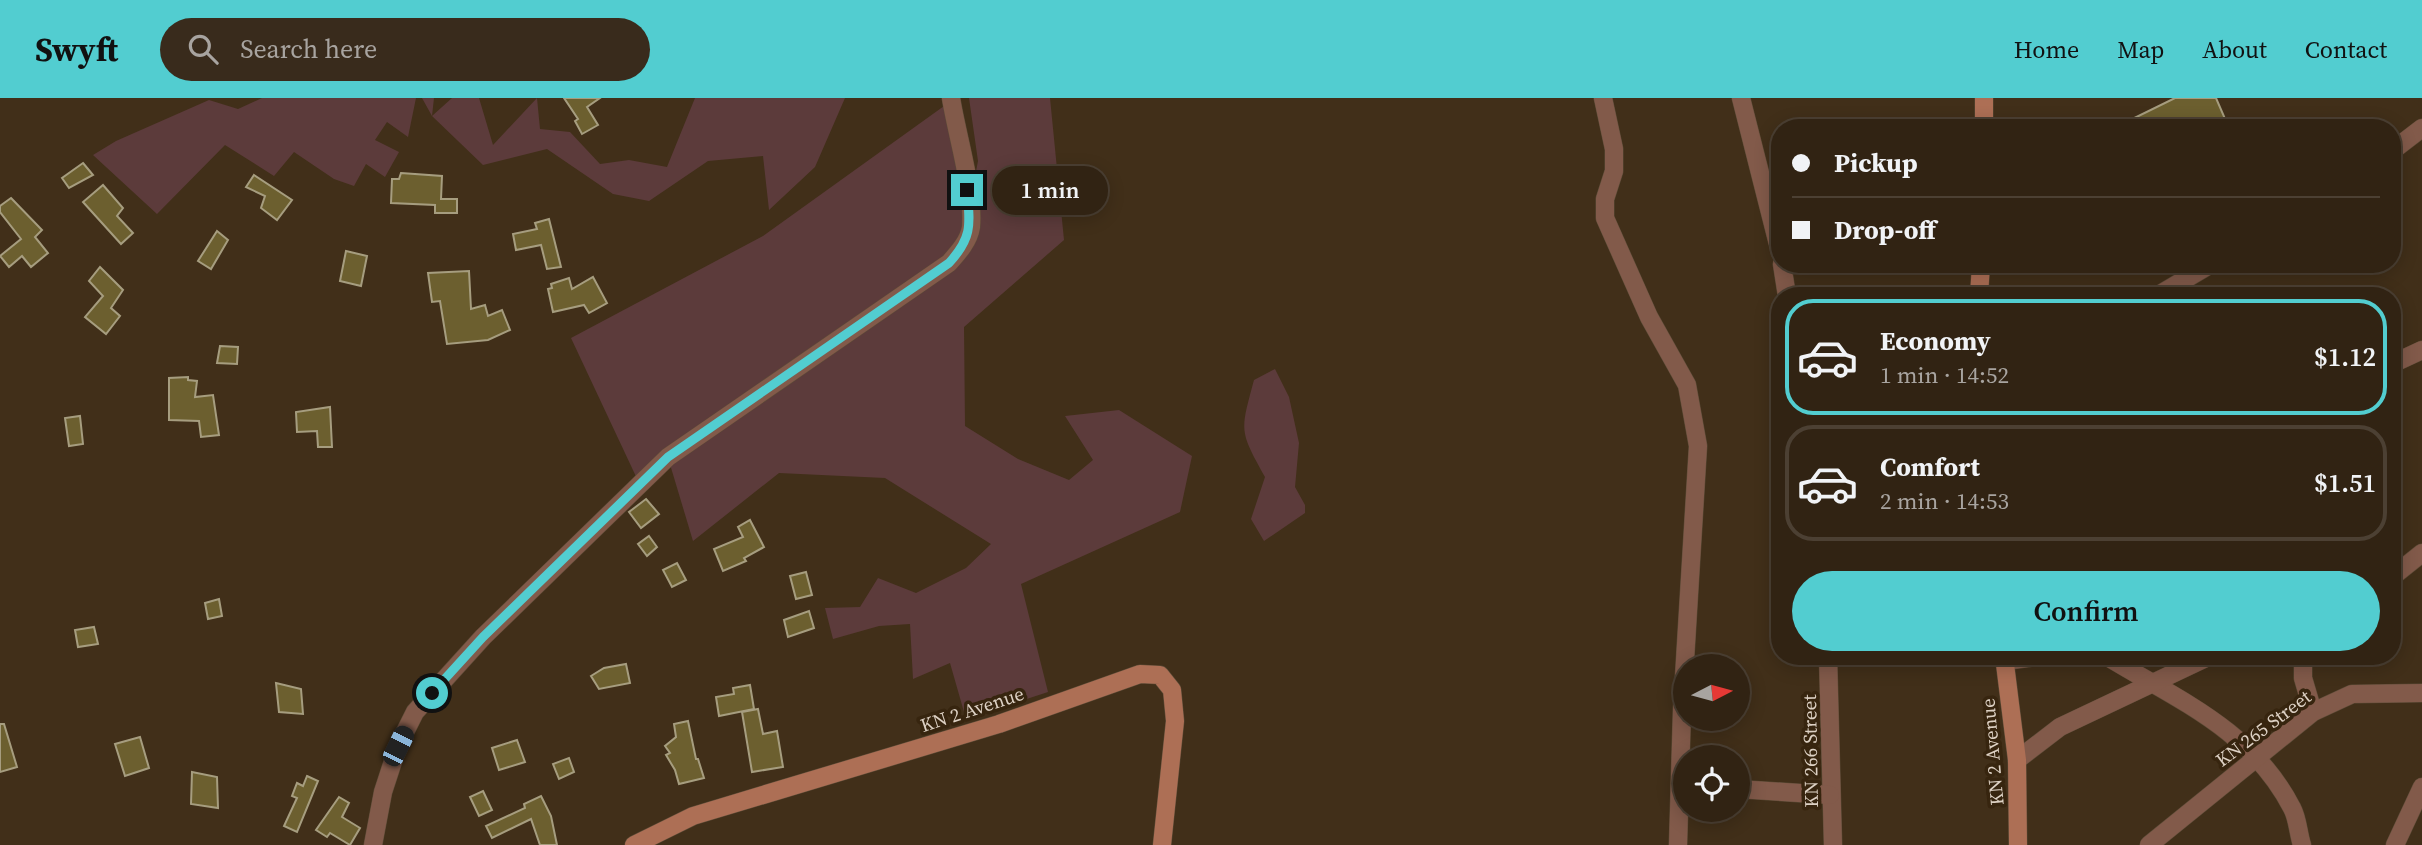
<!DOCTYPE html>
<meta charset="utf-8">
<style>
body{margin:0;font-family:"Source Serif 4",serif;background:#392b1c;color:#f1f3f6;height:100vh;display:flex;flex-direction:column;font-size:26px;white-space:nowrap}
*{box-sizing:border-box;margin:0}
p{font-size:23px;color:#a8a4a0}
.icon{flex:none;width:38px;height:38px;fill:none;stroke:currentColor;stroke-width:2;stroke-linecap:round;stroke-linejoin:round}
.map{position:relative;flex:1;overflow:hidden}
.drawer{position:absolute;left:1771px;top:189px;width:630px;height:378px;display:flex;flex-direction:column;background:#312313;border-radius:28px;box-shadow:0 4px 18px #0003,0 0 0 2px #4c4033}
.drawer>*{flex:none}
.hud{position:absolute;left:1771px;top:21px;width:630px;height:154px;border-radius:28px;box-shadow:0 4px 18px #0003,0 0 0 2px #4c4033;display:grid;align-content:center;height:154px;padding:0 21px;background:#312313}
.needle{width:46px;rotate:84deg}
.tools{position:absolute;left:1673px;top:556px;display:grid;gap:14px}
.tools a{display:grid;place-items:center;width:77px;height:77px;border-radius:50%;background:#312313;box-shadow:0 4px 18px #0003,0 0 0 2px #4c4033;font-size:35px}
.end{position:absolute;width:32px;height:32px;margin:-16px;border:9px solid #52cdd0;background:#111;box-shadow:0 0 0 4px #111}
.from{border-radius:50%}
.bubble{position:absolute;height:49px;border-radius:24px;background:#312313;box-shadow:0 4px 18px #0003,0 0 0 2px #4c4033;font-size:23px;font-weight:600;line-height:49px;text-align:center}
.car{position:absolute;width:21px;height:42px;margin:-21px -10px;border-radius:9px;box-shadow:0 0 5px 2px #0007;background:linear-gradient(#222 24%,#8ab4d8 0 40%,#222 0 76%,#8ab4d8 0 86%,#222 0)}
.hud b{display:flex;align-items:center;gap:24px;height:66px;font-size:26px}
.hud b+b{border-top:2px solid #4c4033}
.hud i{width:18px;height:18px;background:#f1f3f6}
ul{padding:12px 0 0;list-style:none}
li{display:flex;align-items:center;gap:21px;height:116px;margin:0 14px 10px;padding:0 7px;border:4px solid #4c4033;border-radius:28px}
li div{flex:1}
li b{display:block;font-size:26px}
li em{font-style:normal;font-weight:600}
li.current{border-color:#52cdd0}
li>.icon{width:63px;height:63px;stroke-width:1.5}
.primary-button{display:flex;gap:14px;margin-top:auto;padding:14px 21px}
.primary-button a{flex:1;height:80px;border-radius:42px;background:#52cdd0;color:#111;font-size:28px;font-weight:600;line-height:80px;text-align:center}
header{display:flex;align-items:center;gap:42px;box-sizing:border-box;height:98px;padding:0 35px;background:#52cdd0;color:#111}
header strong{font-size:33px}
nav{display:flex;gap:38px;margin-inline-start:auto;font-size:24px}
.search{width:490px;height:63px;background:#392b1c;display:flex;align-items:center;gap:18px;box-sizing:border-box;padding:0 24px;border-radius:38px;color:#a8a4a0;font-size:26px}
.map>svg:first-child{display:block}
.grass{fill:#5c3b3b}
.building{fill:#6c5f2f;stroke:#a69d7f;stroke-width:2}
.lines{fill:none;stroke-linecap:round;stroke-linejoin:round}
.minor-casing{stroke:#5d4c38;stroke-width:19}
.secondary-casing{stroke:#5d4c38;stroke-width:19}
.minor{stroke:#825a4a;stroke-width:18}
.secondary{stroke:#ad6f55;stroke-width:18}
.route{stroke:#52cdd0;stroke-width:9}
.labels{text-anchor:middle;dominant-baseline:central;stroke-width:7;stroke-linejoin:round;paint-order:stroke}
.street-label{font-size:19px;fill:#ddd1c4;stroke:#37250f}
</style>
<header>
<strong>Swyft</strong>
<div class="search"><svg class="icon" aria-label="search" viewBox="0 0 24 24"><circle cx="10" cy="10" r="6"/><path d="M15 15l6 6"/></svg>Search here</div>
<nav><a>Home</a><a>Map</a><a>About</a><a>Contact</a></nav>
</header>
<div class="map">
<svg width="2422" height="747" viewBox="0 0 2422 747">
<rect width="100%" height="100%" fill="#412f19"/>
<g class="grass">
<polygon points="262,0 416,0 408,39 387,24 375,42 399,54 385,79 366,66 354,88 334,81 294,54 274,78 225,47 157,116 93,57 116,43 209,2 238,11"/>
<polygon points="422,0 434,0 432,18 452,0 479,0 493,47 537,0 540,31 570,34 600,66 629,62 667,69 695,0 845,0 815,69 769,112 763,58 708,63 649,103 613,96 547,51 483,67 432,18"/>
<polygon points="969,0 1050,0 1064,142 964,229 965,328 1018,361 1069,382 1093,362 1065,318 1119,312 1192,358 1180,414 1021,486 1048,594 966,621 950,565 913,581 910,526 879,528 833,541 825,510 860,509 878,480 916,495 966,470 991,446 885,380 779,375 693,443 669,363 640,387 571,240 763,138 951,3 964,72 962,146 978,63"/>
<path d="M1275,271L1289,299L1299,345L1295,389L1305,407V415L1264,443L1251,421L1265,379C1239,332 1240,334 1254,282Z"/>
</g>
<g class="building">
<polygon points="564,0 600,0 587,9 598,27 582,36 575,23 578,21"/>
<polygon points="2175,0 2216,0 2229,30 2114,30"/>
<polygon points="83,65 93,77 69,90 62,80"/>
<polygon points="401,75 442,78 441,101 457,101 457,115 435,115 435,107 391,105 392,81 399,81"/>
<polygon points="254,77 292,102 277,122 261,110 265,98 246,89"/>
<polygon points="103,87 123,110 117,118 133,135 121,146 83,104"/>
<polygon points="11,100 42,132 35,139 48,155 31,169 22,158 9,169 0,158 21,141 0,114 0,108"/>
<polygon points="549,121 561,169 547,171 541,147 516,152 513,136 537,131 535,125"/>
<polygon points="217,133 228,142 211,171 198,163"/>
<polygon points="346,153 367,158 361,188 340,183"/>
<polygon points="100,169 123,192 111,210 120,218 106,236 85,219 103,198 89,183"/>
<polygon points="469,173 471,211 485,207 488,218 502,212 510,232 488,242 447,246 440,203 432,204 428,175"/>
<polygon points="593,179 607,205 589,215 584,207 553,214 548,191 552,190 551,186 569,180 572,191"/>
<polygon points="220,248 238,249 237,266 217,265"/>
<polygon points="188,279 188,282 197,283 195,299 213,297 219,337 201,339 199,323 169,322 169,280"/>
<polygon points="330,309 332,349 318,349 317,333 297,334 296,314"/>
<polygon points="80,318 83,346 69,348 65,320"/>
<polygon points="646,401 659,416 641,430 629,414"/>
<polygon points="750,422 764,449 744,460 746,463 723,473 714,451 743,439 738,429"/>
<polygon points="649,438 657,449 647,458 638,446"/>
<polygon points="677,465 686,482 672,489 663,472"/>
<polygon points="806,474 812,497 796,501 790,478"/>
<polygon points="219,501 222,518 208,521 205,505"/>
<polygon points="809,513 814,530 788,539 784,522"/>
<polygon points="94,529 98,546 78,549 75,532"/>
<polygon points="626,566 630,585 599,591 591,578 604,570"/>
<polygon points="276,585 301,591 303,616 279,614"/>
<polygon points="750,587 754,611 719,618 716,599 734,596 733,590"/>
<polygon points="758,611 763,636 777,633 783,669 752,674 742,614"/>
<polygon points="688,623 696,661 698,661 704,680 679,686 675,672 666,657 670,655 665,648 676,639 674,626"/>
<polygon points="0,626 4,626 17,669 0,674"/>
<polygon points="140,639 149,670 125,678 115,646"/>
<polygon points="517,642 525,664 499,672 492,650"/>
<polygon points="569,660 574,674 559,681 553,666"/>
<polygon points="192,674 217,679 218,710 191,706"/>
<polygon points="307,678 318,683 297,734 284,728 297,700 292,698 297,685 303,688"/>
<polygon points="483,693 492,712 479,718 470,699"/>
<polygon points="541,698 551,718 557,747 540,747 531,721 492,740 486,728 525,710 524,706"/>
<polygon points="339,699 349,705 342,719 360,730 350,747 330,735 327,739 316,732"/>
</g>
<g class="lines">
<defs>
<g id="minor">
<polyline points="1603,0 1614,51 1614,73 1605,101 1605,120 1649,219 1687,287 1698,348 1682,612 1678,747"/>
<polyline points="1741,0 1780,154"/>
<polyline points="2392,53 2422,30"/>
<polyline points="1782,166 1787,198"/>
<polyline points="2157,198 2211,166"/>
<polyline points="2392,266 2422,252"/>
<polyline points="2392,479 2422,455"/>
<polyline points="1828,558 1833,747"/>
<path d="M2106,558C2178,602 2252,632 2292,710C2298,721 2298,735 2302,747"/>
<polyline points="2303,558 2303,580 2313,614"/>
<polyline points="2005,563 2043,558"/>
<polyline points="2017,662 2060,629 2210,558"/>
<polyline points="1738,691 1830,697"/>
<path d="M373,747L383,694L398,648L415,614L483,539L668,359L949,165C958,155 969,143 971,129C974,91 957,38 951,0"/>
<polyline points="2149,747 2313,614 2352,596 2422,595"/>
<polyline points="2395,747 2422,689"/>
</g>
<g id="secondary">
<polyline points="1984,0 1984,30"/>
<polyline points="1979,198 1981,166"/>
<polyline points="2004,558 2017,662 2018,747"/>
<polyline points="634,747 693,718 999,626 1140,576 1160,577 1172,592 1175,623 1162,747"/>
</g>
</defs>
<use href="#minor" class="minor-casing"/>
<use href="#secondary" class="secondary-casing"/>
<use href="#minor" class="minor"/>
<use href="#secondary" class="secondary"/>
</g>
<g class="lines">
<path class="route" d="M432,595L483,539L668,359L949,165C973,139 970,126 967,92"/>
</g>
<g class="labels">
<g class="street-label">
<text transform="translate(972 611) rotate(-18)">KN 2 Avenue</text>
<text transform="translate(2263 630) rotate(-37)">KN 265 Street</text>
<text transform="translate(1810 653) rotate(-91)">KN 266 Street</text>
<text transform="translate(1992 654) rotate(-95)">KN 2 Avenue</text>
</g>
</g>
</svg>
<div class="tools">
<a><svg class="needle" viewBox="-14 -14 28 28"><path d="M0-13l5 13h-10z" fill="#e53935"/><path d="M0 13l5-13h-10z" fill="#a8a4a0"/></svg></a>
<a><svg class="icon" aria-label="locate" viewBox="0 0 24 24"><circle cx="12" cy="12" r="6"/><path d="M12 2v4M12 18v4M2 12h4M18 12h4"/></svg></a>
</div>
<i class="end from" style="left:432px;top:595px"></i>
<i class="end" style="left:967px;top:92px"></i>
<div class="bubble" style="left:992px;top:68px;width:116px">1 min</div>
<i class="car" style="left:398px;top:648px;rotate:26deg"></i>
<div class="hud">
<b><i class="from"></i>Pickup</b>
<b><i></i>Drop-off</b>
</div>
<section class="drawer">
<ul>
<li class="current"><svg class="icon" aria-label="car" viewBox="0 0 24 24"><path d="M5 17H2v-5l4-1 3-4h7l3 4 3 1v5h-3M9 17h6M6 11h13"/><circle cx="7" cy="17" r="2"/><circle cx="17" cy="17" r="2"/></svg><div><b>Economy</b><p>1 min · 14:52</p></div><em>$1.12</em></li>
<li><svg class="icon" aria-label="car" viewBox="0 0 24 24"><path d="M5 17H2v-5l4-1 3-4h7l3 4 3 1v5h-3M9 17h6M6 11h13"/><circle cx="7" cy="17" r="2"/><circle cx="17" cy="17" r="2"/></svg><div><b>Comfort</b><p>2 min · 14:53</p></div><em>$1.51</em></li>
</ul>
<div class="primary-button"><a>Confirm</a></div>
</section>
</div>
